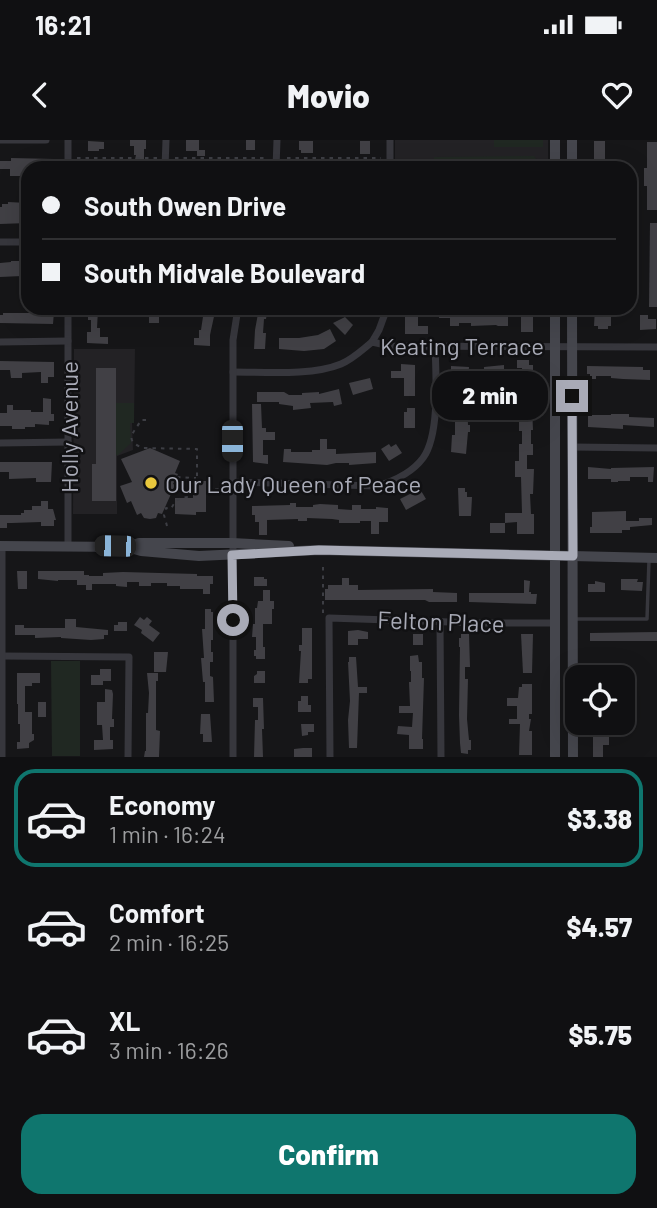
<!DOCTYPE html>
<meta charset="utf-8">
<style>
body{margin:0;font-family:Barlow,sans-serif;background:#1e1e20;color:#f1f3f6;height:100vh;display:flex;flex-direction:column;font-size:26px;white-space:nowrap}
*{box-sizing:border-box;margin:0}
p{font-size:23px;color:#9c9d9f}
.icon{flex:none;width:38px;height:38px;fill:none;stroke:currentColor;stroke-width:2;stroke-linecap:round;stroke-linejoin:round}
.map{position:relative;height:617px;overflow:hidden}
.side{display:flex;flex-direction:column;background:#101012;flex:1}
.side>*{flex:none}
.top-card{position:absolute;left:21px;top:21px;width:616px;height:154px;border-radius:21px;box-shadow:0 7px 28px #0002,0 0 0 2px #303032;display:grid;align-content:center;height:154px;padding:0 21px;background:#101012}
.tools{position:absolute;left:565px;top:525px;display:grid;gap:14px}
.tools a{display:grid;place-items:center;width:70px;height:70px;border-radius:14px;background:#101012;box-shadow:0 7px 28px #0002,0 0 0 2px #303032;font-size:35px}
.end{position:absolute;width:32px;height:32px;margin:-16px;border:9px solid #a9abb7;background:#111;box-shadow:0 0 0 4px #111}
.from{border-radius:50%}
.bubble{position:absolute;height:49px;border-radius:21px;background:#101012;box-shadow:0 7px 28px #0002,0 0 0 2px #303032;font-size:23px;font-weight:800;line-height:49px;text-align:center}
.car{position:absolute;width:21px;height:42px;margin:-21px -10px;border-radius:9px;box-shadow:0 0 5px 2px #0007;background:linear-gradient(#222 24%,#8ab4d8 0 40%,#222 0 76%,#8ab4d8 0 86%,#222 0)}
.top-card b{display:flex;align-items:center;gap:24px;height:66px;font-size:26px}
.top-card b+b{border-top:2px solid #303032}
.top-card i{width:18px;height:18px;background:#f1f3f6}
ul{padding:12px 0 0;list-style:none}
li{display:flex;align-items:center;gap:21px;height:98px;margin:0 14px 10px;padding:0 7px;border:4px solid transparent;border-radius:21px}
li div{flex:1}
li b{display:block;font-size:26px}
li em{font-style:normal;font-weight:800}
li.active{border-color:#0f766e}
li>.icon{width:63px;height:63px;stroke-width:1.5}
.cta{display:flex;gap:14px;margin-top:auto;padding:14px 21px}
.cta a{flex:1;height:80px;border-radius:21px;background:#0f766e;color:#fff;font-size:28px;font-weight:800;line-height:80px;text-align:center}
.status{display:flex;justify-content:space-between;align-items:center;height:49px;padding:0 35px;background:#101012;direction:ltr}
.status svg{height:19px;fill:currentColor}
header{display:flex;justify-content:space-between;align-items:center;height:91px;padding:0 21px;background:#101012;font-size:32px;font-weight:800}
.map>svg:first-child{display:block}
.built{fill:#232225}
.green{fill:#202822}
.building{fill:#414045}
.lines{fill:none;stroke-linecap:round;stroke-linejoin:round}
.path{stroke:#3d3e44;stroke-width:2;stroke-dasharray:3.5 5;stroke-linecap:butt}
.service{stroke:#37373d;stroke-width:3.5}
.minor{stroke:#37373d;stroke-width:7}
.secondary{stroke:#45464d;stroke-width:10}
.route{stroke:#a9abb7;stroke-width:9}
.poi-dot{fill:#e9c83d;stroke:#111113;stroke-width:2.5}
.labels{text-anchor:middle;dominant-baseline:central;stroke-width:5;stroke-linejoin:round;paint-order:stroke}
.street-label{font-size:24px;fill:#a9abb7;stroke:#111113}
.poi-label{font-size:24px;fill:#a9abb7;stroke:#111113;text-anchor:start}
</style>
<div class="status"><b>16:21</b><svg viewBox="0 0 49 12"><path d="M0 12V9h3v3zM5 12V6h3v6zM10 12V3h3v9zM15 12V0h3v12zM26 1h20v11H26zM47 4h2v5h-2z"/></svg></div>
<header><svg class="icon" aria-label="back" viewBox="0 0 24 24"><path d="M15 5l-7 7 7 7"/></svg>Movio<svg class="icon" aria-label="heart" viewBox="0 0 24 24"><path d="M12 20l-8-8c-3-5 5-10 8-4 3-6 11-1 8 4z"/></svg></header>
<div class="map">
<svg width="657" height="617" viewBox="0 0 657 617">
<rect width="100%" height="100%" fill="#161618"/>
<g class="built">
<rect x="395" y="0" width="153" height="28"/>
<polygon points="74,209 135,209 134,283 132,283 133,310 117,316 117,374 73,374"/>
</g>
<g class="green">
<rect x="494" y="0" width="49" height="7"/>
<polygon points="534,16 537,20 538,28 434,28 434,17"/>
<polygon points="116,263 134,263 134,283 130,283 131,303 118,315 115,315"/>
<polygon points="51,521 80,521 80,616 52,616"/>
</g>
<g class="building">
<polygon points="130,0 146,0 146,9 144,9 144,28 133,28 136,15 134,15 134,6 130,6"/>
<polygon points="186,0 199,0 199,10 205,10 205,16 197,16 197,11 186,11"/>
<rect x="246" y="0" width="9" height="10"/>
<polygon points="88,1 104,2 104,9 99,9 99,11 88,11"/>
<polygon points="299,1 313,1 313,13 301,13 301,10 299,10"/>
<rect x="360" y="1" width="10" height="13"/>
<rect x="594" y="1" width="11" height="27"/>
<polygon points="647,2 657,2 657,70 647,70 647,46 644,46 644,28 647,28"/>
<polygon points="11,18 54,19 54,28 28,28 28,31 22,31 22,36 10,36 10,29 0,29 0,21 11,21"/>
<polygon points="8,62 28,63 28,83 0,84 0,67 2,67 2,64 8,64"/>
<polygon points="650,83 657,83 657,167 649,167"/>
<polygon points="11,121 28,121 28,133 22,133 22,136 0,137 0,123 11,122"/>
<polygon points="41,168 49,168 49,171 54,172 53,184 0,183 0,175 3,175 3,173 41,173"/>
<polygon points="138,168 166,168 166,175 159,175 159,183 149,183 149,175 134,175 134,169"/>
<polygon points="259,168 268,168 266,179 264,179 263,193 266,193 265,209 254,209 255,190"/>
<polygon points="341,168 363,168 359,177"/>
<polygon points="412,168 418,168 418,186 428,186 428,194 405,194 405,177 412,177"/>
<polygon points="439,168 459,168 459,170 497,168 497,172 508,172 508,186 498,186 496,185 471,186 471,183 459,183 459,186 450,186 450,178 439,178"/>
<polygon points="595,168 602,168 602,176 611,176 611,186 608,186 608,189 598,189 598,186 594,186"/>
<polygon points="88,170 98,170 97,188 100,188 100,197 108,197 108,204 87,203 87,192 91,192 91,180 88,180"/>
<polygon points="204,170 215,172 210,195 210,206 194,205 194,198 199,198 199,190 201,190"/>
<rect x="521" y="171" width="12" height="21"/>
<polygon points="640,175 648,175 648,179 656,179 656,189 640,190"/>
<polygon points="345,177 353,185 345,195 333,183"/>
<polygon points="330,189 336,201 324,209 304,211 279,209 279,198 299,198 318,195"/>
<polygon points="517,220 529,220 529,225 533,225 533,266 532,266 533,290 531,290 531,304 533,304 533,315 527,315 527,329 534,329 533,354 530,354 531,374 534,374 534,394 517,394 517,382 505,383 505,373 522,373 521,337 515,337 515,321 519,321 519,304 522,304 522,291 519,291 519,244 522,244 522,228 517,228"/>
<polygon points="0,221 54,222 54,237 48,237 48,243 41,243 41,232 22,233 22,238 11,238 10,230 0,230"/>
<polygon points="401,224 415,225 415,256 404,256 404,238 391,238 391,231 401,231"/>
<polygon points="504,225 504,240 484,240 484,227"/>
<polygon points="451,226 469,227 467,261 468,285 470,285 470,292 468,292 466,314 451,312 452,295 455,295 455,269 457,269 455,238 451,238"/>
<polygon points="587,226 643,227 643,230 650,230 650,240 623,239 611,238 611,236 596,236 596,239 590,239 590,234 587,234"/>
<polygon points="96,228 116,228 116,361 92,361 92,324 96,324"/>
<polygon points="370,238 373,249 353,255 349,243"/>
<polygon points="339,249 342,264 334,266 333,262 310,263 311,268 293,270 293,266 279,264 279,262 257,262 257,252 284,252 289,255 302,255 302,253 319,252 319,254"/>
<polygon points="43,258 51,259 51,274 54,274 54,281 49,281 49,285 35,284 35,287 25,287 25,289 12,289 12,286 0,286 0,273 7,273 7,265 13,265 13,270 31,270 31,272 43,272"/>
<polygon points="252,264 261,264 262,288 266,288 266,292 275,292 275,300 263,300 263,315 268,315 268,324 253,322"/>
<polygon points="407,268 415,268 415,288 404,288 404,272 407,272"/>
<polygon points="611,274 629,274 629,277 654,278 654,287 623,285 623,289 588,287 588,275 611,275"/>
<polygon points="320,299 327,299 327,309 336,309 336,314 376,312 376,323 349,325 349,323 336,323 327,325 283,322 284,309 291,309 291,312 312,312 312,310 320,310"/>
<polygon points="389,304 391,307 396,304 402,313 389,321 381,309"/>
<polygon points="150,308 180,321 175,333 178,334 173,344 175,345 162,374 158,373 156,378 150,379 144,378 141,373 137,375 131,361 127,363 120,346 132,342 121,319"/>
<polygon points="0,322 52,322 51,342 36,342 36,338 9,339 9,332 0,332"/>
<polygon points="588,327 611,329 611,328 654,327 653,342 648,342 648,337 630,337 630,341 618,341 618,342 611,342 611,339 588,339"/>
<polygon points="195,341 206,341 206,372 196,372 196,375 175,374 175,358 193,358 193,345 195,345"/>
<polygon points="458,348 465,348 465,352 467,352 467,357 472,357 471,376 459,376"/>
<polygon points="420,349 426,359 406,370 400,359"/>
<polygon points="41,361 48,361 48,369 53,369 56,380 54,380 54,386 41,386 41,382 12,383 7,383 7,388 0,388 0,375 21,375 21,373 24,373 24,370 32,370 32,366 41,366"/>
<polygon points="290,363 296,363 296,367 313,367 313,365 320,364 338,365 338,369 352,370 352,365 361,365 361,369 376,369 376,367 387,368 388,368 388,382 379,382 379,394 371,394 371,381 360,381 360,383 339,383 339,380 332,379 307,378 307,381 298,381 298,379 267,380 267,395 259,395 259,382 255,382 255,375 252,375 252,366 290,365"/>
<polygon points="626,371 626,381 639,381 639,378 652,378 652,385 630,387 630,390 622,390 622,393 590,393 590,387 592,387 592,372"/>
<rect x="490" y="383" width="15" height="10"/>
<polygon points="17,431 27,431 27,449 18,449"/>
<polygon points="38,431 84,431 84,435 89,435 89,436 103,436 103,433 123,432 197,434 197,436 213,436 213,444 210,444 210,454 203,454 203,449 180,449 180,446 167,446 167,443 151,443 151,446 139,446 139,442 127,442 127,447 116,446 116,444 92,444 92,450 86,450 86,445 77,445 77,440 58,440 58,441 38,439"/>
<polygon points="254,437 264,437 264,439 267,439 267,446 254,446"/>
<polygon points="342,438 349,438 349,445 358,445 358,450 433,449 433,452 457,453 457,462 429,462 425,460 325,460 325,449 328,449 328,445 342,445"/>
<polygon points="621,439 638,439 637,442 643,442 642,451 621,450"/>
<polygon points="524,440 530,441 529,452 531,452 531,454 537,454 536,464 469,462 469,453 524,453"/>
<polygon points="595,441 605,443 605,452 588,452 588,444 595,444"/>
<polygon points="263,450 270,450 270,461 274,461 274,469 272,469 272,484 263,484 263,507 265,507 265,519 256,519 256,516 254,516 254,510 256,510 256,497 252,497 253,484 255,484 255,468 257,468 258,461 263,461"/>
<polygon points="205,469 211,469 211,472 213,472 213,500 211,500 211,512 213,512 213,522 210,522 210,536 213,537 214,562 205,562 205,542 203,542 201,518 204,518 202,489 205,489"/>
<polygon points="140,477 144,480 147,477 152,481 149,485 160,493 153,502 141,493 142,490 134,485"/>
<polygon points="65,479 76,479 76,487 108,490 108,495 104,495 104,499 91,500 61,498 61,497 35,498 35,495 15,495 15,485 24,485 24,488 65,488"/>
<polygon points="118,482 127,482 127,491 114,491 114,485 118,485"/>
<polygon points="302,488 312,488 312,539 308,539 308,543 299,543 301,511 299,511 299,505 302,505"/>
<polygon points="358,490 368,492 368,499 358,499 358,505 348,505 348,491"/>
<polygon points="657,492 657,501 590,501 590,493"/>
<rect x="413" y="494" width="10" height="11"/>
<polygon points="461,494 469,494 470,527 465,527 465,539 468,539 467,579 469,600 471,600 471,610 468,610 468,614 461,613 460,603 459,575 460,507 459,507 459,498 461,498"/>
<polygon points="521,494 533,494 532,533 523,533"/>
<polygon points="154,512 168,512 166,532 154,532"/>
<polygon points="418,515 419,522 422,522 422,538 424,538 422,599 423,599 423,609 409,609 409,595 397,594 398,586 412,587 413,573 399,573 399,566 410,566 409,542 411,542 411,531 410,531 410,516"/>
<polygon points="349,517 356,517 358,547 367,547 367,553 359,553 357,608 349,608 348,580 350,561 348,522 349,522"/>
<polygon points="100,529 111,529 111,541 103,541 103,545 91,545 91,535 100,535"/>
<polygon points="257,531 265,531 265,543 254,543 254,536 257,534"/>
<polygon points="17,533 40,533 40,543 32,543 32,546 25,546 25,572 32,572 32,594 34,594 34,600 29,603 29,608 17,609 17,602 20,602 20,584 18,584 18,564 17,564"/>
<polygon points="147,533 158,533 158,541 156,541 156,590 160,591 159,617 144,617 145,611 146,611 146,573 148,573 149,553"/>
<polygon points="522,544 532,544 532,574 529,574 529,579 531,579 529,591 532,591 532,615 519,615 520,584 509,584 509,579 517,579 517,566 507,566 507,558 518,558 519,547 522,547"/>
<polygon points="105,549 112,550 113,554 112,579 114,579 114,587 110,587 110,600 113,600 113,609 94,610 94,600 103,600 102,585 97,585 97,562 105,562"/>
<polygon points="301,556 308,556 308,565 311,565 311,572 298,572 298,561 301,561"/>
<polygon points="253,558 263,558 264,589 262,589 263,617 254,617 255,580 258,580 258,567 253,567"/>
<rect x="38" y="562" width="8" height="15"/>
<polygon points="201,574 210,574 212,602 203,602 203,594 200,594"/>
<polygon points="597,583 604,583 605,596 609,596 609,605 603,605 603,617 593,617 593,596 597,596"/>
<polygon points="301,584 314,584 314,592 308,592 308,595 302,596"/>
<polygon points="303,608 312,608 312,617 294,617 294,609"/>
</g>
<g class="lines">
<g class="path">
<polyline points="77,18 159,18"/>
<polyline points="175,18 267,18"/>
<polyline points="287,18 381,18"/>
<path d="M146,280H141C135,292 122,300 143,308L197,309V340H207V347L210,350L223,349"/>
<polyline points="177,337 196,338"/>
<path d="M167,386L164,375L166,368L171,369C176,359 180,357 191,357V338"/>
<polyline points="323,473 323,422"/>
</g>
<polyline class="service" points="575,479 647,479 649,420"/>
<g class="minor">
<polyline points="0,0 46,0"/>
<polyline points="68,0 68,28"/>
<polyline points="390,0 390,28"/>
<polyline points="165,28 166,0"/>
<polyline points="276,28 277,0"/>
<polyline points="0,102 28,102"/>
<polyline points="68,168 68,405"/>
<polyline points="0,202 68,201"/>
<polyline points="372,202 379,190 387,168"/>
<path d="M233,232C265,232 312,236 341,224C353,219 362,210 372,202L390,206L657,207"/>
<polyline points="0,303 68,302"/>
<polyline points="572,307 657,308"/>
<path d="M233,342L377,346C394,341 412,333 423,318C440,295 436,236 435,206"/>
<polyline points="440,481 441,617"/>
<polyline points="2,516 129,517 128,617"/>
<polyline points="2,617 2,406"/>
<polyline points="233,617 233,200 238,168"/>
<polyline points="330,617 329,478 480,483 554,483"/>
</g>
<g class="secondary">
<polyline points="572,0 572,28"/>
<polyline points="555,28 555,0"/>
<polyline points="572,168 573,617"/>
<polyline points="0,406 127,407 141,411 199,416 319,410 657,418"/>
<polyline points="127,407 139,403 232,403 289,406"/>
<polyline points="555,617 555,168"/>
</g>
</g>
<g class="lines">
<polyline class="route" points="233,480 232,415 319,410 573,416 572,256"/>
</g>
<circle class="poi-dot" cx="151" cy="343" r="7"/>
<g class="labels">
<g class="street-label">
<text x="462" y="205">Keating Terrace</text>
<text transform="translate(68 287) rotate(-90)">Holly Avenue</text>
<text transform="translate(441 481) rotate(2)">Felton Place</text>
</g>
<g class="poi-label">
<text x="165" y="343">Our Lady Queen of Peace</text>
</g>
</g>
</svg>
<div class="tools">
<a><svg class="icon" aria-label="locate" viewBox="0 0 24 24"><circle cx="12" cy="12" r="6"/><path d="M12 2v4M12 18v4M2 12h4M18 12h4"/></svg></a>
</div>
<i class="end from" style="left:233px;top:480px"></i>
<i class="end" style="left:572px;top:256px"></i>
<div class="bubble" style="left:432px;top:231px;width:116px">2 min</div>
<i class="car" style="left:232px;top:301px;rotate:180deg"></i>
<i class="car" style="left:115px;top:406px;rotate:271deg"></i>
<div class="top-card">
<b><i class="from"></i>South Owen Drive</b>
<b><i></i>South Midvale Boulevard</b>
</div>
</div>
<section class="side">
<ul>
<li class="active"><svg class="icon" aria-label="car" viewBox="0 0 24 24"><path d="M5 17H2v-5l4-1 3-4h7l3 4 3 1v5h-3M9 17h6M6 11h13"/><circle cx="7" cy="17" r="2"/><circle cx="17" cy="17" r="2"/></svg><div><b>Economy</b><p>1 min · 16:24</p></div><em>$3.38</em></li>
<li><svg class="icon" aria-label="car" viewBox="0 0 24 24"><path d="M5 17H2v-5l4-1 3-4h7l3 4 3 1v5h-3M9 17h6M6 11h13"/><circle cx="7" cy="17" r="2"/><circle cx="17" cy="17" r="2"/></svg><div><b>Comfort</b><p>2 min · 16:25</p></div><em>$4.57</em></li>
<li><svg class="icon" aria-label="car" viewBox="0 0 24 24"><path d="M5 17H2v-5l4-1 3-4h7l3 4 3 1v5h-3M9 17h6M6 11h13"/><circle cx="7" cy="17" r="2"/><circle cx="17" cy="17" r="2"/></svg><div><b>XL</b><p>3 min · 16:26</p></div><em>$5.75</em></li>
</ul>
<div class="cta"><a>Confirm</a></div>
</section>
